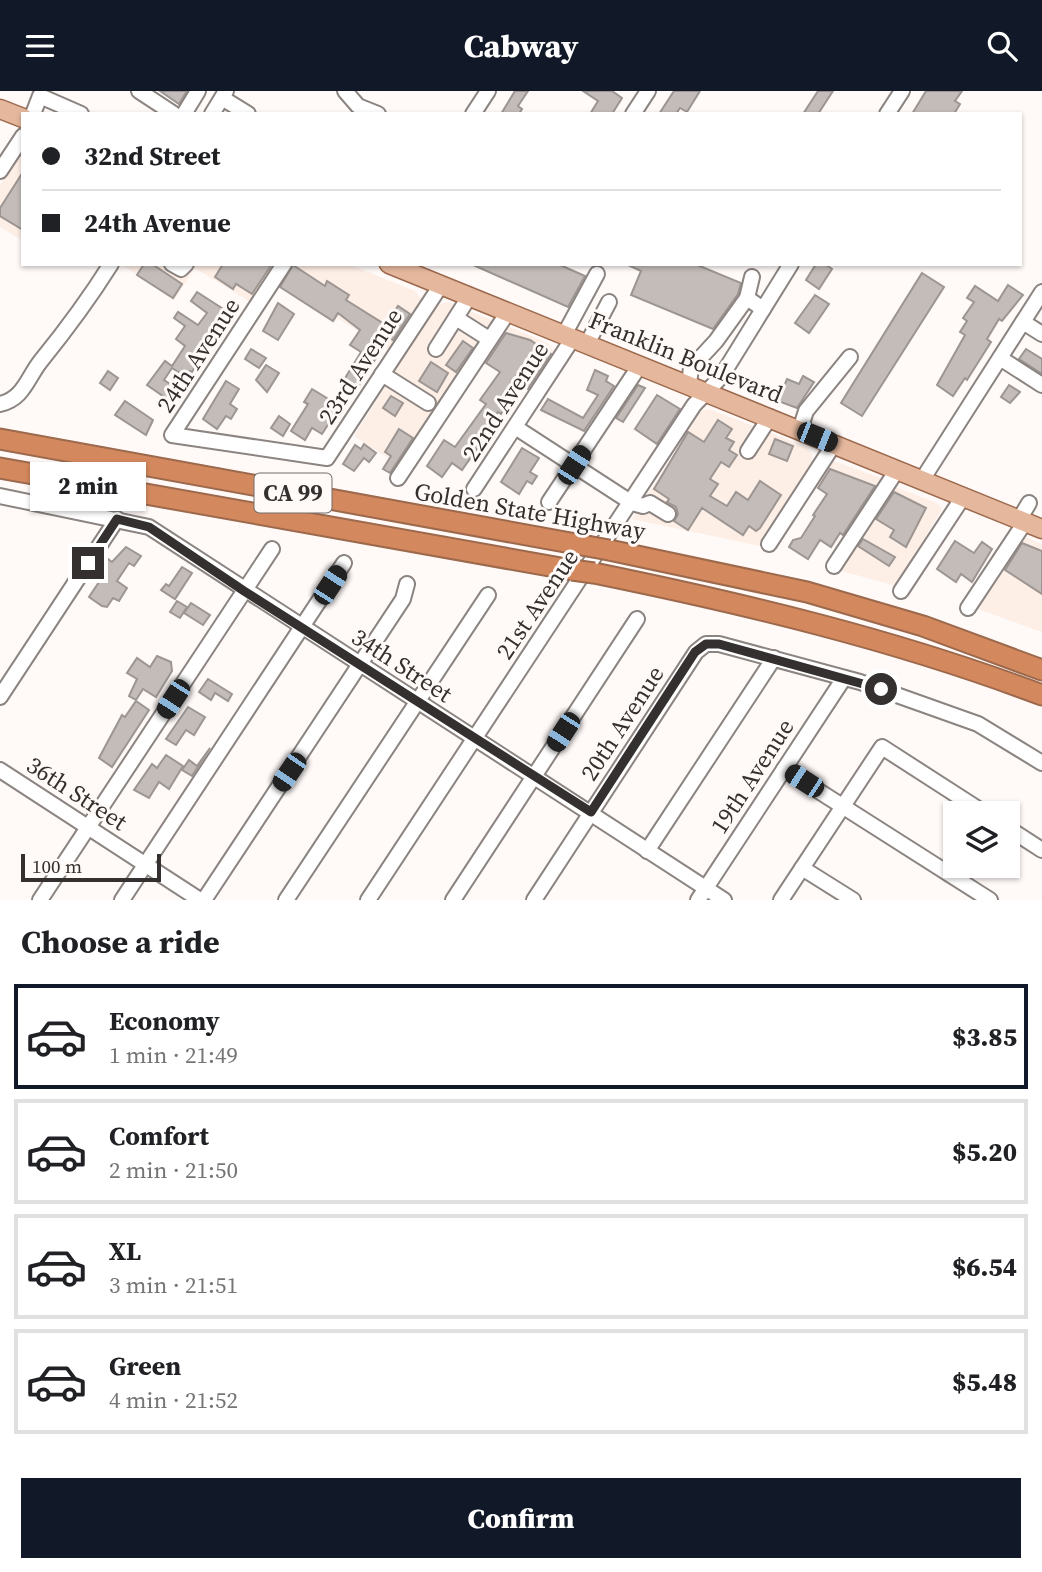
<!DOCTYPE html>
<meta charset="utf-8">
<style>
body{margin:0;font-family:"Source Serif 4",serif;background:#f6f6f6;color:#202124;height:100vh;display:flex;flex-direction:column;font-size:26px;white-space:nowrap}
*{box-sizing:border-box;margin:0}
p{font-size:23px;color:#757577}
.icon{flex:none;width:38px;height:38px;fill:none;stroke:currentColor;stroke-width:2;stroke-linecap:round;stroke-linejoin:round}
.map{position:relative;height:809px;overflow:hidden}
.side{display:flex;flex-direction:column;background:#fff;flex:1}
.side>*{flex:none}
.banner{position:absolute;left:21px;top:21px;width:1001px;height:154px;border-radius:0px;box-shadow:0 2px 5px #0004;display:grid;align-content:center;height:154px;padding:0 21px;background:#fff}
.controls{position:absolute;left:943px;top:710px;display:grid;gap:14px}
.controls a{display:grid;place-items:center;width:77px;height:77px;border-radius:0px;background:#fff;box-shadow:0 2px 5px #0004;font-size:35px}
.scale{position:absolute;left:21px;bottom:18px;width:140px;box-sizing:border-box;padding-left:7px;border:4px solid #33302f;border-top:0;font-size:19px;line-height:24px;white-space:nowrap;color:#33302f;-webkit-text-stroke:5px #fffaf8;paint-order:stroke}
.end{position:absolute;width:32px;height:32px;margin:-16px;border:9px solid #33302f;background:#fff;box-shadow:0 0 0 4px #fff}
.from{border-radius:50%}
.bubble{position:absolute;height:49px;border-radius:0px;background:#fff;box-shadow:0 2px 5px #0004;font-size:23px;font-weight:800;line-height:49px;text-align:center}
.car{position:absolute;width:21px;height:42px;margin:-21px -10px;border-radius:9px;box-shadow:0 0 5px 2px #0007;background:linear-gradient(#222 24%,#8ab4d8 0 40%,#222 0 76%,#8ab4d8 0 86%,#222 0)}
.banner b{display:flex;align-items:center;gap:24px;height:66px;font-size:26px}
.banner b+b{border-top:2px solid #e0e0e0}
.banner i{width:18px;height:18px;background:#202124}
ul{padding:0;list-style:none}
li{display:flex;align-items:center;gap:21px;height:105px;margin:0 14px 10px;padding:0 7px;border:4px solid #e0e0e0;border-radius:0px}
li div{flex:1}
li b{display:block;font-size:26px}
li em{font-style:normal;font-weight:800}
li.on{border-color:#111827}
li>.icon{width:63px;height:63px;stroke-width:1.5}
h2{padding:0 21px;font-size:32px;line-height:84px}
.primary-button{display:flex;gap:14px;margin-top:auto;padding:14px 21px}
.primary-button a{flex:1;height:80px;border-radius:0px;background:#111827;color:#fff;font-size:28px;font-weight:800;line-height:80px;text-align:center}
header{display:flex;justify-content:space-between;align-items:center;height:91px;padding:0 21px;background:#111827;color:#fff;font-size:32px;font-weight:800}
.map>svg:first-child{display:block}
.built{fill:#fdeee6}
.building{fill:#c3bcb9;stroke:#9c9591;stroke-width:2}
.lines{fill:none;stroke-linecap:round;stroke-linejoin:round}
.minor-casing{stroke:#8b8481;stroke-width:18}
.major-casing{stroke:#9c694d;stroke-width:21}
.highway-casing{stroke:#9c694d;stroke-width:23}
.minor{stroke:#fff;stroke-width:14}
.major{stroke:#e5b89e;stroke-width:18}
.highway{stroke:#d4885d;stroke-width:19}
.highway-bridge-casing{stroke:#9c694d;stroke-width:23;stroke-linecap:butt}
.highway-bridge{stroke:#d4885d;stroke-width:19}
.route{stroke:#33302f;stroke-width:9}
.labels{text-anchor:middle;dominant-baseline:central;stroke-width:6;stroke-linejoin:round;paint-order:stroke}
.shield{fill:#fffaf8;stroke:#706d6b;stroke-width:2}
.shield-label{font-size:23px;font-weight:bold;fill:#33302f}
.street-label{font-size:24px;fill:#33302f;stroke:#fffaf8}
</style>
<header><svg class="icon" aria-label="menu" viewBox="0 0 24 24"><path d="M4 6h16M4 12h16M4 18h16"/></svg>Cabway<svg class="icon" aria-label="search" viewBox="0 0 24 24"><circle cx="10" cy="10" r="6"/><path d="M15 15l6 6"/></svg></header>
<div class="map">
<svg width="1042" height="809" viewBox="0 0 1042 809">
<rect width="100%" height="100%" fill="#fffaf8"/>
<g class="built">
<polygon points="23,60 23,150 0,136 0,94"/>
<polygon points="121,173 275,173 250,211 195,177 174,209"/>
<polygon points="291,173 348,173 415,200 421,208 420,213 391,260 337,227 334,231 277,194"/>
<polygon points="448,211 548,252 553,259 552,267 529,301 478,268 405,378 354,345 437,214"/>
<polygon points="709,318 807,356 812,363 812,371 760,455 632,428 701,320"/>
<polygon points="833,370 887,389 861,427 813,395"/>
<polygon points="893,395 937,412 942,418 896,495 838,479"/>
<polygon points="1025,446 1042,453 1042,541 978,518"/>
</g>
<g class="building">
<polygon points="160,0 187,0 179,13"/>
<polygon points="515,0 528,0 518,15 522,18 519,23 501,23"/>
<polygon points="583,0 612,0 622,7 612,23 590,23 598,10"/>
<polygon points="674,0 700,0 687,21 680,17 676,23 659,23"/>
<polygon points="818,0 833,0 818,23 803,23"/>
<polygon points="926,0 962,0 955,10 960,13 954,23 912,23"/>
<polygon points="23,81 23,139 0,125 0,117"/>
<polygon points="144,173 152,173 182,193 173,207 137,184"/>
<polygon points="223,173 272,173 252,203 236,193 233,198 215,186"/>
<polygon points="471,173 558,173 585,185 568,216"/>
<polygon points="626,173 695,173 741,192 738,203 713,238 631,204 641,180"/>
<polygon points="816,173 825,173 832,178 819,198 806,189"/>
<polygon points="293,174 325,195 327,190 349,204 346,209 386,234 398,215 410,223 393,249 379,240 371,252 379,262 355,301 342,292 361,261 350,254 360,239 338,222 333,230 280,196"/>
<polygon points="922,182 944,196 862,325 841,312"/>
<polygon points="1008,194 1023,204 1002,230 999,228 987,248 991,251 967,289 965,287 953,305 937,294 965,244 960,241 967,230 963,227 974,211 967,207 975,195 998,210"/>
<polygon points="197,201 228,221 192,281 190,280 186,286 172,277 164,289 181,300 173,312 147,294 165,270 172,275 185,255 176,248 185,235 174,227 178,221 198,234 207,222 191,210"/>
<polygon points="815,204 829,213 809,242 795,232"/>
<polygon points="278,212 294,223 278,249 263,240"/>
<polygon points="506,242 530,249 551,263 528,298 521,294 501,323 498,321 488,335 476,353 479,355 462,379 452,372 442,386 427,375 444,349 455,356 486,313 480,309 500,281 486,272"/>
<polygon points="463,250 473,257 456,281 446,274"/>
<polygon points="251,258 266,267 259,277 245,268"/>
<polygon points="1026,258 1042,268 1042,283 1019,268"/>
<polygon points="431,271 448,282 437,301 419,290"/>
<polygon points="266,274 279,282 267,301 256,289"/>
<polygon points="595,279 608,285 606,290 614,295 584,340 541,319 548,308 583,327 598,304 587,299"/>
<polygon points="108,280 118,287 110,299 100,292"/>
<polygon points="803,285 814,291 797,317 778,310 787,288 799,293"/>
<polygon points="226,290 239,298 230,313 237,318 231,328 226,325 217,338 203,328"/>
<polygon points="638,294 645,297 623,331 616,327"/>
<polygon points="1009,294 1020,301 1010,312 1001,306"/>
<polygon points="312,298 340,315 322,343 312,337 305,349 291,340 308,313 304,311"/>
<polygon points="657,304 680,318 657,353 635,338"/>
<polygon points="391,305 403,312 395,325 383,317"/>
<polygon points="125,310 153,329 146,344 115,324"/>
<polygon points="279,325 290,333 283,345 271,337"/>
<polygon points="718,329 732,338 726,347 734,351 729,359 737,364 729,376 721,371 710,388 718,393 710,405 727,415 736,401 748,409 760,390 781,404 760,437 756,440 749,435 743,444 702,417 688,439 674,430 678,423 676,416 667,411 669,408 654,398 688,341 704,351"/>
<polygon points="399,338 413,347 390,382 383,378 391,365 385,361"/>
<polygon points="775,348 793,355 787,370 769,363"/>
<polygon points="364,353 376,362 369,371 364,367 354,380 343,373 355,354 361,358"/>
<polygon points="522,357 539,367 530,381 537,385 532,393 527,390 519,403 501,391"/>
<polygon points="830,378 875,395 843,444 840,442 831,456 820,449 808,468 789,456 793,449 801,447 815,425 813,424 827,403 818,397"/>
<polygon points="894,401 926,417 906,456 890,446 894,439 876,428"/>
<polygon points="863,448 895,466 889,475 858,455"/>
<polygon points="955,450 974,462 982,451 992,458 972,491 961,483 956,491 937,478"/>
<polygon points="1022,452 1042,460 1042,503 1005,479"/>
<polygon points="126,456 141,465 134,475 129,472 117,490 127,497 119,510 113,507 107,516 102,515 89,506 107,479 103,476 108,468 112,471"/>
<polygon points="182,476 192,482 175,508 161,499 166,493 169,495"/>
<polygon points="177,510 187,516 180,527 170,521"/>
<polygon points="191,512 210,524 203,534 184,522"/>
<polygon points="157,565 171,571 172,580 156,606 143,598 136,609 129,605 137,588 127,582 137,567 150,576"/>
<polygon points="208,588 232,603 228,610 215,602 211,609 199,601"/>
<polygon points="136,610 149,619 112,676 99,667 122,624 125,626"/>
<polygon points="188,616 205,626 194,644 186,639 176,654 166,648"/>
<polygon points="210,657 192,685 182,679 189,669 197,675"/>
<polygon points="166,664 183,675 169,698 159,691 149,707 134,699 152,673 157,677"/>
</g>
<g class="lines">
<defs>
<g id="minor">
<polyline points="139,0 174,23"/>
<polyline points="345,0 358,15 378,23"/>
<polyline points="227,10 248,23"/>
<polyline points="33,23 40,5 81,23"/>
<polyline points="184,23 198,0"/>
<polyline points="212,23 226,0"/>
<polyline points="473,23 488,0"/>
<polyline points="633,23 648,0"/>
<polyline points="887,23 902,0"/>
<polyline points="0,80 23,45"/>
<polyline points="172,173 181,178 186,173"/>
<polyline points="284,173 172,344 327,367 441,194"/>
<polyline points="747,207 752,186"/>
<polyline points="456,227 489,248"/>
<polyline points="1023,231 1042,243"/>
<polyline points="564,244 597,183"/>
<polyline points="587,253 609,211"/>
<polyline points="436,258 469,206"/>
<polyline points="1000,267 1042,294"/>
<polyline points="382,283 428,312"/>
<polyline points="689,293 691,277 716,250 747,207 763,218"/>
<path d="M0,313C23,308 27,288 40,271C66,239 89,208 111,173"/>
<polyline points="515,336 632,412 643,415 650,412 668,423"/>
<polyline points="800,339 806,320 850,266"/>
<polyline points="748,360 770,326"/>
<polyline points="398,387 508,221"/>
<polyline points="922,389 1042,201"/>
<polyline points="474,398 573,247"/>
<polyline points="0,405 149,436 724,809"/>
<polyline points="549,411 640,274"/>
<polyline points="1019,429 1029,412"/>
<polyline points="769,453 834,353"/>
<polyline points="834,475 897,379"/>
<polyline points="901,500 963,406"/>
<polyline points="968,517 1025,431"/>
<polyline points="0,606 117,428"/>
<polyline points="784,678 990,809"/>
<polyline points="0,679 200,809"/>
<polyline points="1008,737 1042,759"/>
<polyline points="647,760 774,567"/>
<polyline points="802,777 853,809"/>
<polyline points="40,809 272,458"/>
<polyline points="122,809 344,472"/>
<polyline points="204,809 403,508 407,493"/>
<polyline points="286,809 488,504"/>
<polyline points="368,809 694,314 721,286 791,173"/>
<polyline points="453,809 637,528"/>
<polyline points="534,809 696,561 706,553 719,553 860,591 978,633 1042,672"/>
<polyline points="698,809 844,587"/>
<polyline points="781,809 882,656 986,723"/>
</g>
<g id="major">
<polyline points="0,18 23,27"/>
<polyline points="389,173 1042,438"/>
</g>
<g id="highway">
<polyline points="0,348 587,455"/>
<polyline points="0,377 572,479"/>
<polyline points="609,459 807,501 923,535 1042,579"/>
<path d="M594,482C746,513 896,549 1042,604"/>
</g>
</defs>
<use href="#minor" class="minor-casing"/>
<use href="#major" class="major-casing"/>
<use href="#highway" class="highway-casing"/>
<use href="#minor" class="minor"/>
<use href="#major" class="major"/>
<use href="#highway" class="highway"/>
<defs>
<g id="highway-bridge">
<polyline points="587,455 609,459"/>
<polyline points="572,479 594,482"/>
</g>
</defs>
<use href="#highway-bridge" class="highway-bridge-casing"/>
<use href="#highway-bridge" class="highway-bridge"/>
</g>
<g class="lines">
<polyline class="route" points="88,472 117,428 149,436 244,500 591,721 695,561 706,553 719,553 881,598"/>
</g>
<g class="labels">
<rect class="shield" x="254.5" y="382.5" width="77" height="39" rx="5"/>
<g class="shield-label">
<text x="293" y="402">CA 99</text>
</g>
<g class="street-label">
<text transform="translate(198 264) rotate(-57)">24th Avenue</text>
<text transform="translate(686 266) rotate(22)">Franklin Boulevard</text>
<text transform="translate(360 275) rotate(-57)">23rd Avenue</text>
<text transform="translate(505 310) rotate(-57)">22nd Avenue</text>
<text transform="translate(530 420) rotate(10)">Golden State Highway</text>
<text transform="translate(537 513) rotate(-56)">21st Avenue</text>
<text transform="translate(402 574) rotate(33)">34th Street</text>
<text transform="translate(622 632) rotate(-57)">20th Avenue</text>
<text transform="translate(752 685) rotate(-57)">19th Avenue</text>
<text transform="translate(77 702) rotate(33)">36th Street</text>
</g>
</g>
</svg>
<div class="controls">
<a><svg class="icon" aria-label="layers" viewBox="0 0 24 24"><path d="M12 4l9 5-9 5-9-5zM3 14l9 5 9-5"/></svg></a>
</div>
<div class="scale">100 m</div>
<i class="end from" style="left:881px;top:598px"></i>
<i class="end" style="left:88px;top:472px"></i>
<div class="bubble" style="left:30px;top:371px;width:116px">2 min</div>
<i class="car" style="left:817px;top:346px;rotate:112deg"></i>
<i class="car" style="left:574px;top:374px;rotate:33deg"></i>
<i class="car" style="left:330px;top:494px;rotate:33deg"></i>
<i class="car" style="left:173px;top:608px;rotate:213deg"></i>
<i class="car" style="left:563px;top:641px;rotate:213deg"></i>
<i class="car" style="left:289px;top:681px;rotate:214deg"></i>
<i class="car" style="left:804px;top:690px;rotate:303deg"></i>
<div class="banner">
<b><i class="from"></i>32nd Street</b>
<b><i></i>24th Avenue</b>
</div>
</div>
<section class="side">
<h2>Choose a ride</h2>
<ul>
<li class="on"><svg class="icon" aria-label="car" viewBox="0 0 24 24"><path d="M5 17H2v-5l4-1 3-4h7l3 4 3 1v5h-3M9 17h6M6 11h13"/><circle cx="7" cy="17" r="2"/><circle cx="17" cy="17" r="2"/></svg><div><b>Economy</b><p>1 min · 21:49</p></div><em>$3.85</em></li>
<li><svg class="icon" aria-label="car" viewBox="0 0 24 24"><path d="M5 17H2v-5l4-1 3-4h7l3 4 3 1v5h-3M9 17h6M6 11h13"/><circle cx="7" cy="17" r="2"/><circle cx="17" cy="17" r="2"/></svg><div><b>Comfort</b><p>2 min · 21:50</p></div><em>$5.20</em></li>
<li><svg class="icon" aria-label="car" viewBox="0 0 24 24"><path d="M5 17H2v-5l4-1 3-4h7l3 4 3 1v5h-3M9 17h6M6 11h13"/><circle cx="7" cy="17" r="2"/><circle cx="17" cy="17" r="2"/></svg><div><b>XL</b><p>3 min · 21:51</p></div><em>$6.54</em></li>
<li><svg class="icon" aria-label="car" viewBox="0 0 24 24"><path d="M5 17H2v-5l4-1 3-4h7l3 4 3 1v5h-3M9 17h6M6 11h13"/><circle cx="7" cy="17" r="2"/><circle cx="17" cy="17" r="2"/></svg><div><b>Green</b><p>4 min · 21:52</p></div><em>$5.48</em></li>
</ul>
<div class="primary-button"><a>Confirm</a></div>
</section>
